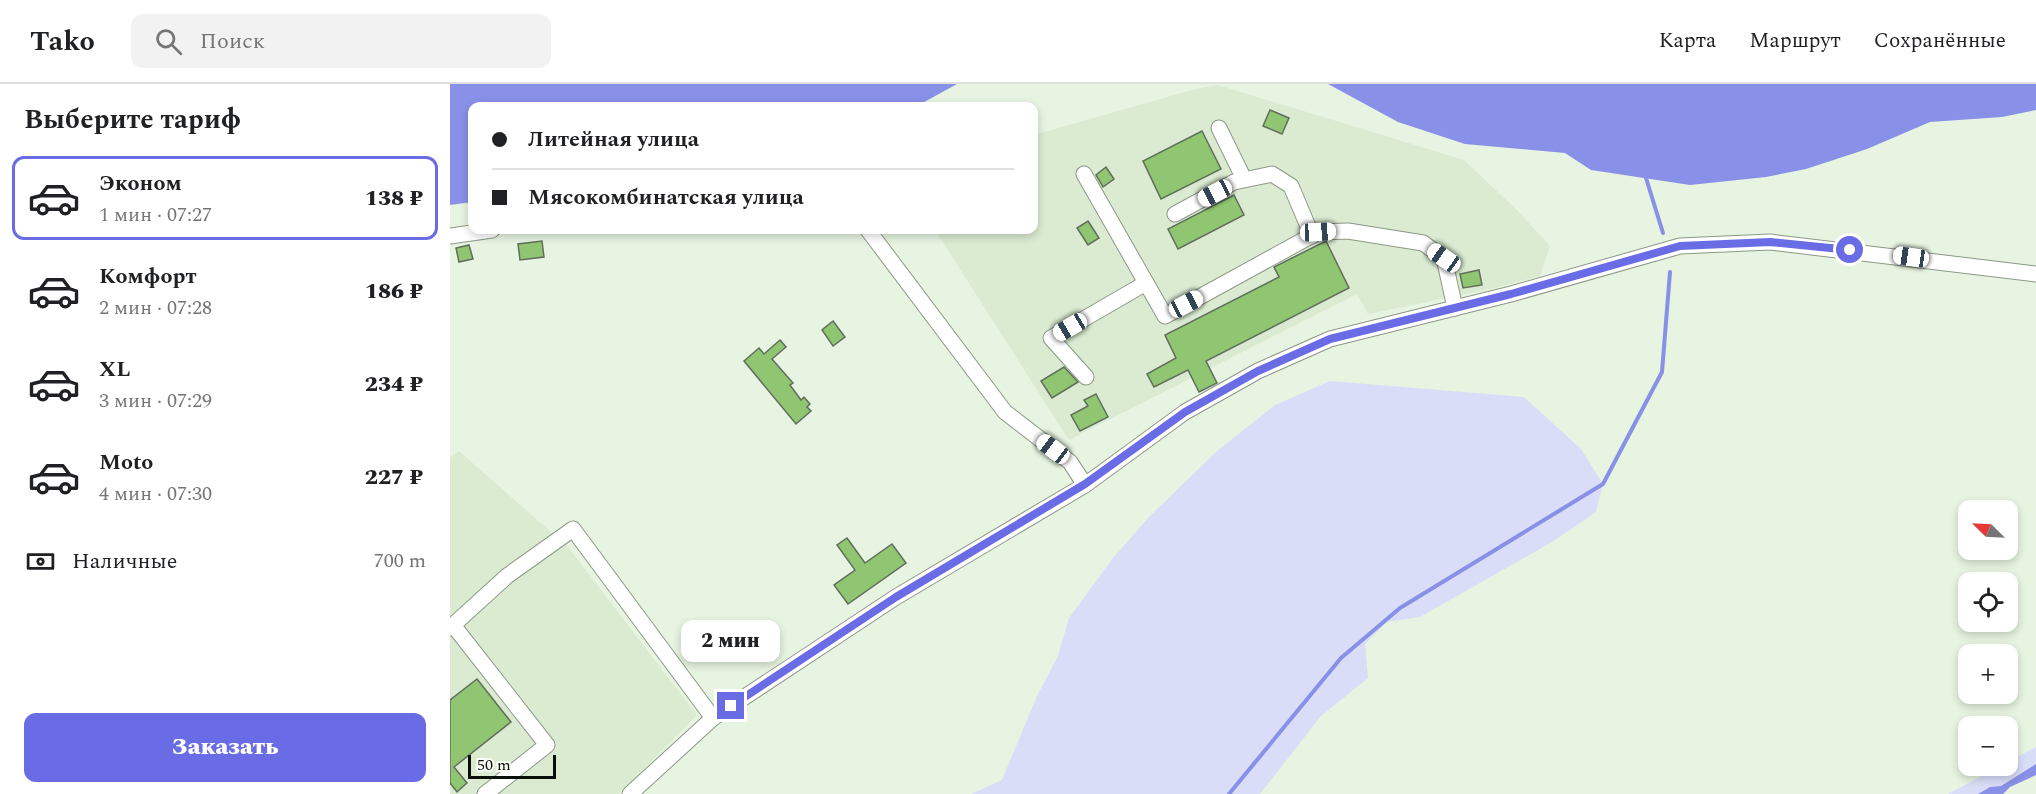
<!DOCTYPE html>
<html lang="ru">
<meta charset="utf-8">
<style>
body{margin:0;font-family:Spectral,serif;background:#f2f2f2;color:#202124;height:100vh;display:flex;flex-direction:column;font-size:22px;white-space:nowrap}
*{box-sizing:border-box;margin:0}
p{font-size:20px;color:#757577}
.icon{flex:none;width:33px;height:33px;fill:none;stroke:currentColor;stroke-width:2;stroke-linecap:round;stroke-linejoin:round}
.map{position:relative;flex:1;overflow:hidden}
.details{display:flex;flex-direction:column;background:#fff;width:450px}
.details>*{flex:none}
.top-card{position:absolute;left:18px;top:18px;width:570px;height:132px;border-radius:12px;box-shadow:0 3px 9px #0003;display:grid;align-content:center;height:132px;padding:0 24px;background:#fff}
.needle{width:39px;rotate:294deg}
.fabs{position:absolute;left:1508px;top:416px;display:grid;gap:12px}
.fabs a{display:grid;place-items:center;width:60px;height:60px;border-radius:12px;background:#fff;box-shadow:0 3px 9px #0003;font-size:30px}
.scale{position:absolute;left:18px;bottom:15px;width:88px;box-sizing:border-box;padding-left:6px;border:3px solid #0b0f09;border-top:0;font-size:16px;line-height:21px;white-space:nowrap;color:#0b0f09;-webkit-text-stroke:4px #f9fff7;paint-order:stroke}
.end{position:absolute;width:27px;height:27px;margin:-14px;border:8px solid #6a6ce6;background:#fff;box-shadow:0 0 0 3px #fff}
.from{border-radius:50%}
.bubble{position:absolute;height:42px;border-radius:12px;background:#fff;box-shadow:0 3px 9px #0003;font-size:20px;font-weight:800;line-height:42px;text-align:center}
.car{position:absolute;width:18px;height:36px;margin:-18px -9px;border-radius:8px;box-shadow:0 0 4px 2px #0007;background:linear-gradient(#fff 24%,#345 0 40%,#fff 0 76%,#345 0 86%,#fff 0)}
.top-card b{display:flex;align-items:center;gap:21px;height:57px;font-size:22px}
.top-card b+b{border-top:2px solid #e0e0e0}
.top-card i{width:15px;height:15px;background:#202124}
ul{padding:0;list-style:none}
li{display:flex;align-items:center;gap:18px;height:84px;margin:0 12px 9px;padding:0 12px;border:3px solid transparent;border-radius:12px}
li div{flex:1}
li b{display:block;font-size:22px}
li em{font-style:normal;font-weight:800}
li.on{border-color:#6a6ce6}
li>.icon{width:54px;height:54px;stroke-width:1.5}
h2{padding:0 24px;font-size:27px;line-height:72px}
.pay{display:flex;align-items:center;gap:15px;height:66px;padding:0 24px;font-size:22px}
.pay p{margin-inline-start:auto}
.button{display:flex;gap:12px;margin-top:auto;padding:12px 24px}
.button a{flex:1;height:69px;border-radius:12px;background:#6a6ce6;color:#fff;font-size:24px;font-weight:800;line-height:69px;text-align:center}
header{display:flex;align-items:center;gap:36px;box-sizing:border-box;height:84px;padding:0 30px;background:#fff;border-bottom:2px solid #e0e0e0}
header strong{font-size:28px}
nav{display:flex;gap:33px;margin-inline-start:auto;font-size:21px}
.search{width:420px;height:54px;background:#f2f2f2;display:flex;align-items:center;gap:15px;box-sizing:border-box;padding:0 21px;border-radius:12px;color:#757577;font-size:22px}
main{display:flex;flex:1;min-height:0}
.map>svg:first-child{display:block}
.built{fill:#daebd2}
.green{fill:#d9ddf7}
.water{fill:#8990e7}
.lines{fill:none;stroke-linecap:round;stroke-linejoin:round}
.stream{stroke:#8990e7;stroke-width:4}
.building{fill:#90c571;stroke:#626d5d;stroke-width:1.5}
.minor-casing{stroke:#8c9886;stroke-width:17}
.minor{stroke:#fff;stroke-width:15}
.route{stroke:#6a6ce6;stroke-width:8}
</style>
<header>
<strong>Tako</strong>
<div class="search"><svg class="icon" aria-label="search" viewBox="0 0 24 24"><circle cx="10" cy="10" r="6"/><path d="M15 15l6 6"/></svg>Поиск</div>
<nav><a>Карта</a><a>Маршрут</a><a>Сохранённые</a></nav>
</header>
<main>
<section class="details">
<h2>Выберите тариф</h2>
<ul>
<li class="on"><svg class="icon" aria-label="car" viewBox="0 0 24 24"><path d="M5 17H2v-5l4-1 3-4h7l3 4 3 1v5h-3M9 17h6M6 11h13"/><circle cx="7" cy="17" r="2"/><circle cx="17" cy="17" r="2"/></svg><div><b>Эконом</b><p>1 мин · 07:27</p></div><em>138 ₽</em></li>
<li><svg class="icon" aria-label="car" viewBox="0 0 24 24"><path d="M5 17H2v-5l4-1 3-4h7l3 4 3 1v5h-3M9 17h6M6 11h13"/><circle cx="7" cy="17" r="2"/><circle cx="17" cy="17" r="2"/></svg><div><b>Комфорт</b><p>2 мин · 07:28</p></div><em>186 ₽</em></li>
<li><svg class="icon" aria-label="car" viewBox="0 0 24 24"><path d="M5 17H2v-5l4-1 3-4h7l3 4 3 1v5h-3M9 17h6M6 11h13"/><circle cx="7" cy="17" r="2"/><circle cx="17" cy="17" r="2"/></svg><div><b>XL</b><p>3 мин · 07:29</p></div><em>234 ₽</em></li>
<li><svg class="icon" aria-label="car" viewBox="0 0 24 24"><path d="M5 17H2v-5l4-1 3-4h7l3 4 3 1v5h-3M9 17h6M6 11h13"/><circle cx="7" cy="17" r="2"/><circle cx="17" cy="17" r="2"/></svg><div><b>Moto</b><p>4 мин · 07:30</p></div><em>227 ₽</em></li>
</ul>
<div class="pay"><svg class="icon" aria-label="cash" viewBox="0 0 24 24"><path d="M3 7h18v10H3z"/><circle cx="12" cy="12" r="2"/></svg>Наличные<p>700 m</p></div>
<div class="button"><a>Заказать</a></div>
</section>
<div class="map">
<svg width="1586" height="710" viewBox="0 0 1586 710">
<rect width="100%" height="100%" fill="#e7f4e1"/>
<g class="built">
<polygon points="768,1 1014,76 1067,126 1100,162 1090,192 1041,205 918,230 907,210 619,356 485,146 584,146 584,51 742,6"/>
<polygon points="9,367 118,463 247,631 169,710 0,710 0,374"/>
</g>
<g class="green">
<polygon points="880,297 1074,313 1131,365 1153,400 1146,428 1102,458 970,533 937,538 915,560 918,594 871,632 810,710 521,710 552,696 587,612 608,572 619,534 663,474 699,433 767,367 825,321"/>
<polygon points="1586,663 1586,680 1551,702 1540,703 1528,710 1498,710 1552,681 1557,681 1557,678"/>
</g>
<g class="water">
<polygon points="0,0 507,0 467,22 22,22 22,118 0,121"/>
<polygon points="878,0 1586,0 1586,26 1552,33 1480,38 1417,65 1356,85 1316,93 1240,101 1141,86 1115,69 1015,60 948,38"/>
<polygon points="1586,680 1586,691 1560,703 1553,710 1528,710 1540,703 1551,702"/>
</g>
<g class="lines">
<g class="stream">
<polyline points="1196,94 1213,149"/>
<polyline points="779,710 891,574 950,524 1153,400 1212,288 1220,188"/>
</g>
</g>
<g class="building">
<polygon points="820,26 839,34 832,50 813,42"/>
<polygon points="752,47 771,85 711,115 693,77"/>
<polygon points="656,83 664,95 653,103 646,91"/>
<polygon points="784,111 794,131 728,165 718,145"/>
<polygon points="638,137 649,154 638,161 627,144"/>
<polygon points="92,157 94,173 70,176 68,160"/>
<polygon points="876,157 899,204 756,277 767,299 749,308 738,286 704,303 697,290 726,274 715,251 829,193 824,183"/>
<polygon points="19,161 23,175 9,178 6,164"/>
<polygon points="1029,186 1032,201 1013,204 1010,190"/>
<polygon points="383,237 395,253 383,262 372,246"/>
<polygon points="330,256 336,263 322,275 343,299 340,301 351,316 354,313 360,320 357,323 361,327 346,340 294,277 309,264 314,270"/>
<polygon points="614,283 628,298 602,314 591,297"/>
<polygon points="646,310 658,333 630,347 621,331 638,322 634,316"/>
<polygon points="397,454 415,479 442,460 456,479 398,520 384,501 405,486 387,461"/>
<polygon points="27,595 61,638 4,683 17,699 7,708 0,699 0,616"/>
</g>
<g class="lines">
<defs>
<g id="minor">
<polyline points="769,44 794,95"/>
<polyline points="634,90 715,232 868,148 898,147 973,159 994,174 1005,224"/>
<polyline points="725,130 784,98 822,90 841,102 862,152"/>
<polyline points="418,146 555,328 620,378 635,401"/>
<polyline points="0,152 42,146"/>
<polyline points="636,293 601,254 696,199"/>
<polyline points="3,541 97,661 35,710"/>
<polyline points="0,544 57,492 123,445 263,634"/>
<polyline points="180,710 263,634 446,513 635,401 735,328 808,287 880,255 1061,210 1230,162 1320,158 1586,190"/>
</g>
</defs>
<use href="#minor" class="minor-casing"/>
<use href="#minor" class="minor"/>
</g>
<g class="lines">
<polyline class="route" points="281,622 446,513 635,400 735,328 808,287 880,255 1061,210 1230,162 1320,158 1400,166"/>
</g>
</svg>
<div class="fabs">
<a><svg class="needle" viewBox="-14 -14 28 28"><path d="M0-13l5 13h-10z" fill="#e53935"/><path d="M0 13l5-13h-10z" fill="#757577"/></svg></a>
<a><svg class="icon" aria-label="locate" viewBox="0 0 24 24"><circle cx="12" cy="12" r="6"/><path d="M12 2v4M12 18v4M2 12h4M18 12h4"/></svg></a>
<a>+</a>
<a>−</a>
</div>
<div class="scale">50 m</div>
<i class="end from" style="left:1400px;top:166px"></i>
<i class="end" style="left:281px;top:622px"></i>
<div class="bubble" style="left:231px;top:536px;width:99px">2 мин</div>
<i class="car" style="left:765px;top:109px;rotate:242deg"></i>
<i class="car" style="left:868px;top:148px;rotate:87deg"></i>
<i class="car" style="left:1461px;top:173px;rotate:278deg"></i>
<i class="car" style="left:994px;top:174px;rotate:305deg"></i>
<i class="car" style="left:736px;top:220px;rotate:62deg"></i>
<i class="car" style="left:620px;top:243px;rotate:240deg"></i>
<i class="car" style="left:603px;top:365px;rotate:307deg"></i>
<div class="top-card">
<b><i class="from"></i>Литейная улица</b>
<b><i></i>Мясокомбинатская улица</b>
</div>
</div>
</main>
